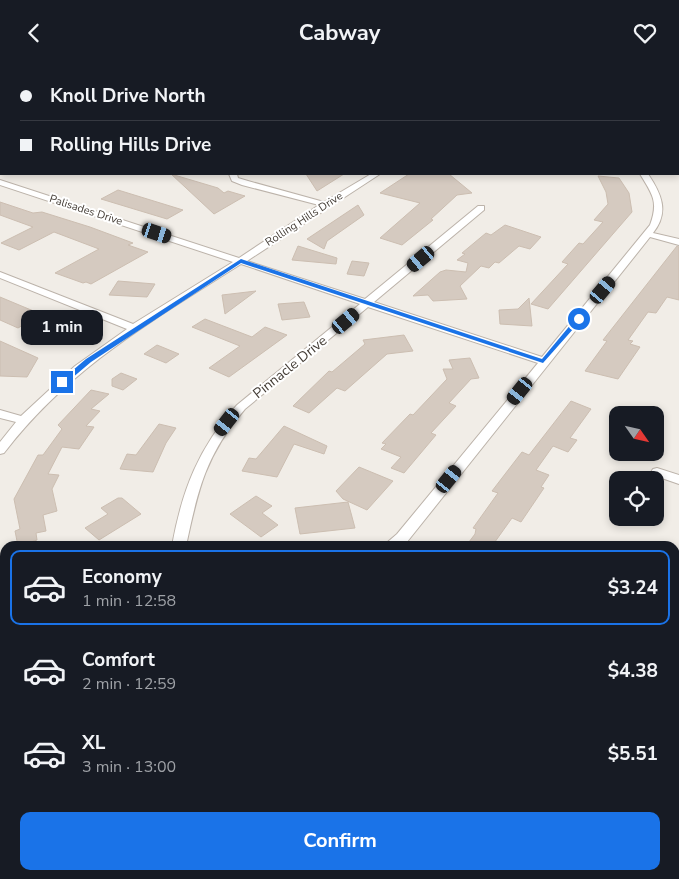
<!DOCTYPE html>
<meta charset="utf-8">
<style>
body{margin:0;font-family:"Nunito Sans",sans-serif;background:#20242c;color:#f1f3f6;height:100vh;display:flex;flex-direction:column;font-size:19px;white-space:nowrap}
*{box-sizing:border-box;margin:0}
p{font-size:16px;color:#9ea1a6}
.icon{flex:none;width:28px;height:28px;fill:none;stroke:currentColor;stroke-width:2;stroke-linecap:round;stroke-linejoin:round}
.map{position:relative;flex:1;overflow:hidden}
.details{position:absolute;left:0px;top:476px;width:680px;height:339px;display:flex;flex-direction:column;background:#171b24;border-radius:15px 15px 0 0;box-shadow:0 2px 8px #0003}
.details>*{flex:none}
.top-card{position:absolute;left:0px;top:0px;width:680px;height:110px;box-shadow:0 2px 8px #0003;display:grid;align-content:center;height:110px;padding:0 20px;background:#171b24}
.needle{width:32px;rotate:124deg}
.controls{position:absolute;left:609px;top:341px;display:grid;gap:10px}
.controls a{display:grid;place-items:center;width:55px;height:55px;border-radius:10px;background:#171b24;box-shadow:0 2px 8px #0003;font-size:25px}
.end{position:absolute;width:22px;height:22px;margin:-11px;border:6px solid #1a73e8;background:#fff;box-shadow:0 0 0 2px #fff}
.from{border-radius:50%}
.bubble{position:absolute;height:35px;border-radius:10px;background:#171b24;box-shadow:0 2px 8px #0003;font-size:16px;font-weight:700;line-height:35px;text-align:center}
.car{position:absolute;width:15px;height:30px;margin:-15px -8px;border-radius:6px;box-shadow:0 0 4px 1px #0007;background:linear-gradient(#222 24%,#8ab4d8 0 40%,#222 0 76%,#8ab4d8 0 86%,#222 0)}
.top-card b{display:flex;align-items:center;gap:18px;height:48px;font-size:19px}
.top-card b+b{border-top:1px solid #363941}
.top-card i{width:12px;height:12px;background:#f1f3f6}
ul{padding:9px 0 0;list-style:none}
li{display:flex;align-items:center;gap:15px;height:75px;margin:0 10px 8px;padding:0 10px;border:2px solid transparent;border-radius:10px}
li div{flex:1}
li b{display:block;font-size:19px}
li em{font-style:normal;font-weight:700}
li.on{border-color:#1a73e8}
li>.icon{width:45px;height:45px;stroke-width:1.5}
.cta{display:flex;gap:10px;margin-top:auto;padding:10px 20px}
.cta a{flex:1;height:58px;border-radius:10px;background:#1a73e8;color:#fff;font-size:20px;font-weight:700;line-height:58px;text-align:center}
header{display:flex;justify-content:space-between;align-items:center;height:65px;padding:0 20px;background:#171b24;font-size:22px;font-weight:700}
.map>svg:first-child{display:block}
.building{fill:#d5cac0;stroke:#ccbeb1}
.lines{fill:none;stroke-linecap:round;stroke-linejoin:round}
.minor-casing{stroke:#bcb3aa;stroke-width:2}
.tertiary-casing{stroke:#bcb3aa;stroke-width:2}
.minor{fill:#fff;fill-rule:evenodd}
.tertiary{fill:#fff;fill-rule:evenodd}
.route{fill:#1a73e8}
.labels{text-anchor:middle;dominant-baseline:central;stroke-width:4;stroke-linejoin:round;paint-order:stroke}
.far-street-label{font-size:11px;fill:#443d36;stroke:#fff}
.street-label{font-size:14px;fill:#443d36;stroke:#fff}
</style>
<header><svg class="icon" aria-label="back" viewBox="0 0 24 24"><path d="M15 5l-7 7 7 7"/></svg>Cabway<svg class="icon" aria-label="heart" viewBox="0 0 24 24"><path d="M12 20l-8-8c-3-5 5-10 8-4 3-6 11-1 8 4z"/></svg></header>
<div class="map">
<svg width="679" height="814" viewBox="0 0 679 814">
<rect width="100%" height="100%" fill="#f1ede7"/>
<g class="building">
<polygon points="171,109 218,123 224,128 228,126 245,131 214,149"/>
<polygon points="306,109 344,109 317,126"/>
<polygon points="409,109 449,109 472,128 457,130 431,154 433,155 402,180 380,173 420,138 380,128"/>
<polygon points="598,111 619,113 629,128 632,147 548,244 531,239 568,199 562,197 579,178 583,179 603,157 594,155 608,139 606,127"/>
<polygon points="118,125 183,145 167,154 101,134"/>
<polygon points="0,137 33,148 42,147 90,162 133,178 128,180 148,187 91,219 86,217 83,218 55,208 99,184 54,167 19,185 1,178 33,162 0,150"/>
<polygon points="358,140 364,150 327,176 324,184 307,174"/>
<polygon points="505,160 541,172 530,184 519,181 499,198 495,197 489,203 481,201 460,221 467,234 433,236 428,230 413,231 440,207 446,205 466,207 468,198 457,195 465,189 462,188 486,168 491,170"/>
<polygon points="298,181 337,193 336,199 292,195"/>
<polygon points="677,181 679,182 679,235 667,232 656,248 648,247 628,275 633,276 630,279 640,282 618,314 585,306 607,276 603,275"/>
<polygon points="352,196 369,198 364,211 347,209"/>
<polygon points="118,216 155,219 147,232 109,230"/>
<polygon points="256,226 225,249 222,230"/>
<polygon points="0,232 67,260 68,275 39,279 37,252 18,263 0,255"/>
<polygon points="529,233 532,261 500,259 499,245 518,244"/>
<polygon points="304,237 310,252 282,255 278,239"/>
<polygon points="205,254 252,272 265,262 287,270 229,312 209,303 240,281 192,262"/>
<polygon points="404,270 413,286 387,289 345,326 337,323 309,348 293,341 329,306 332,307 365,279 363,275"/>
<polygon points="0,276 38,293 27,312 0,311"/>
<polygon points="157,280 162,282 179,289 166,298 144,289"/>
<polygon points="470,293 479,313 471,314 449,338 456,341 431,368 436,370 404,408 391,403 401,392 381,384 386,379 382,378 410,349 413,350 447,314 443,304 453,304 449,295"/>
<polygon points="121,308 137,314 123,325 112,321 112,314"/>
<polygon points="91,325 109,329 91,344 100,346 86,361 94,362 79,384 62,382 48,409 59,410 52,424 57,446 43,450 46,466 36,468 37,475 18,481 15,466 20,464 14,434 38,390 43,390 62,364 58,360"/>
<polygon points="571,336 591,344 570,373 577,375 568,387 553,381 536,405 549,410 541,422 544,423 521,457 512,453 492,481 466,481 475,469 476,464 473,463 498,428 492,426 522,387 529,390"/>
<polygon points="159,359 176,363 166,378 153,407 120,404 127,389 136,390"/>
<polygon points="284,361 327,381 324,389 294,379 277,412 242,406 249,393 256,394"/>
<polygon points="359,402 393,416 367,445 343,434 336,426"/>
<polygon points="256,431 272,441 262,448 278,460 261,472 230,449"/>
<polygon points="118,433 122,433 141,449 99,475 85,463 108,449 101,443"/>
<polygon points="348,437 355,463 300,469 295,443"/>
</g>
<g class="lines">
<defs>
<g id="minor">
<polygon points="263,0 270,0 271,1 264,1"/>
<polygon points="393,0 399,0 400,1 394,1"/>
<polygon points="572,0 580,0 581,1 573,1"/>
<rect x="0" y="44" width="1" height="4"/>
<path d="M229,109H237L238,113L248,116L324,137L371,109H380L247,196L365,234L478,141H484V145L374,237L542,292L650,160C659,136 652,129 640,109H648C661,128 670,147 653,168L679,174V180L650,172L407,477L400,481H383L397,469L538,298L368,242L245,344C206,389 198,424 186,481H172C182,425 199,382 237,340L360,239L241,199C152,256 70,302 4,388L0,389V377L16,357L0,353V345L21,351L75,301L127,264L0,213V207L133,259L233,197L0,120V115L239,193L319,140L242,120L232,116Z"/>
<polygon points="657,403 679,410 679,419 653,410 651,407 653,404"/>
<rect x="0" y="501" width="5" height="10"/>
<polygon points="675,760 679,761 679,780 675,779"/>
<polygon points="223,810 244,810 246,814 225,814"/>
</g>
<g id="tertiary">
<polygon points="679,566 679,582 675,583 675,567"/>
<polygon points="380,810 407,810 405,814 378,814"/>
</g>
</defs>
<use href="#minor" class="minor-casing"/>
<use href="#tertiary" class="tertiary-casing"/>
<use href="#minor" class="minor"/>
<use href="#tertiary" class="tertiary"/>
</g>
<polygon class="route" points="241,194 542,294 577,252 582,254 543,298 241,198 91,297 65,319 59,317 86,294"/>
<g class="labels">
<g class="far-street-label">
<text transform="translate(86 145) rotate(18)">Palisades Drive</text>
<text transform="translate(304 154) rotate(-33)">Rolling Hills Drive</text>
</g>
<g class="street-label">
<text transform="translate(290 302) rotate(-39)">Pinnacle Drive</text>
</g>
</g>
</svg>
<div class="controls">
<a><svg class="needle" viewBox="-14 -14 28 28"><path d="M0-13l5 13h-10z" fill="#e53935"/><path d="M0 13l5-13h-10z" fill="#9ea1a6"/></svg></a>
<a><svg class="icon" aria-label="locate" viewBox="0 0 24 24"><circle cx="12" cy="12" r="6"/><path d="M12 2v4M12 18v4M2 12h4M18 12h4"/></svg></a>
</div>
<i class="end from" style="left:579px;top:254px"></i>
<i class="end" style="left:62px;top:317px"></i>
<div class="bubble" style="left:21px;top:245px;width:82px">1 min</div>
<i class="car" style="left:157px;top:168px;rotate:108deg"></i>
<i class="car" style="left:421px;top:194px;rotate:230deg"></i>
<i class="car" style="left:603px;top:225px;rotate:40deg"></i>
<i class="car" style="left:346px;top:256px;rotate:50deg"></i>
<i class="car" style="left:520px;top:326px;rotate:219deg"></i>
<i class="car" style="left:227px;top:357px;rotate:218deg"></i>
<i class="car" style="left:449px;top:414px;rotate:39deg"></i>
<div class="top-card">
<b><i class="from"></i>Knoll Drive North</b>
<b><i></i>Rolling Hills Drive</b>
</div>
<section class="details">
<ul>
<li class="on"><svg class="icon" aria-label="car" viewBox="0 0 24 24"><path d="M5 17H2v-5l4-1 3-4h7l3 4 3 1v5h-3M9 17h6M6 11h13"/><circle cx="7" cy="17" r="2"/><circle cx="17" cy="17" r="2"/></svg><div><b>Economy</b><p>1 min · 12:58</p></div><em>$3.24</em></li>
<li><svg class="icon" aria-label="car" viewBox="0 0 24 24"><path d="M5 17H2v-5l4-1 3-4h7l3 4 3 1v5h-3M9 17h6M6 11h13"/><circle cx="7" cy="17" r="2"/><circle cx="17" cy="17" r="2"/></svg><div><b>Comfort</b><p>2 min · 12:59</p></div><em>$4.38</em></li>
<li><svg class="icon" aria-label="car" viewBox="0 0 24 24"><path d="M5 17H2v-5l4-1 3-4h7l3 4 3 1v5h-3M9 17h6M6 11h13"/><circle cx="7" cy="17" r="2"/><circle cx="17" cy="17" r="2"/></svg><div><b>XL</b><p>3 min · 13:00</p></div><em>$5.51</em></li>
</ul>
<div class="cta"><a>Confirm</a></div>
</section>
</div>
